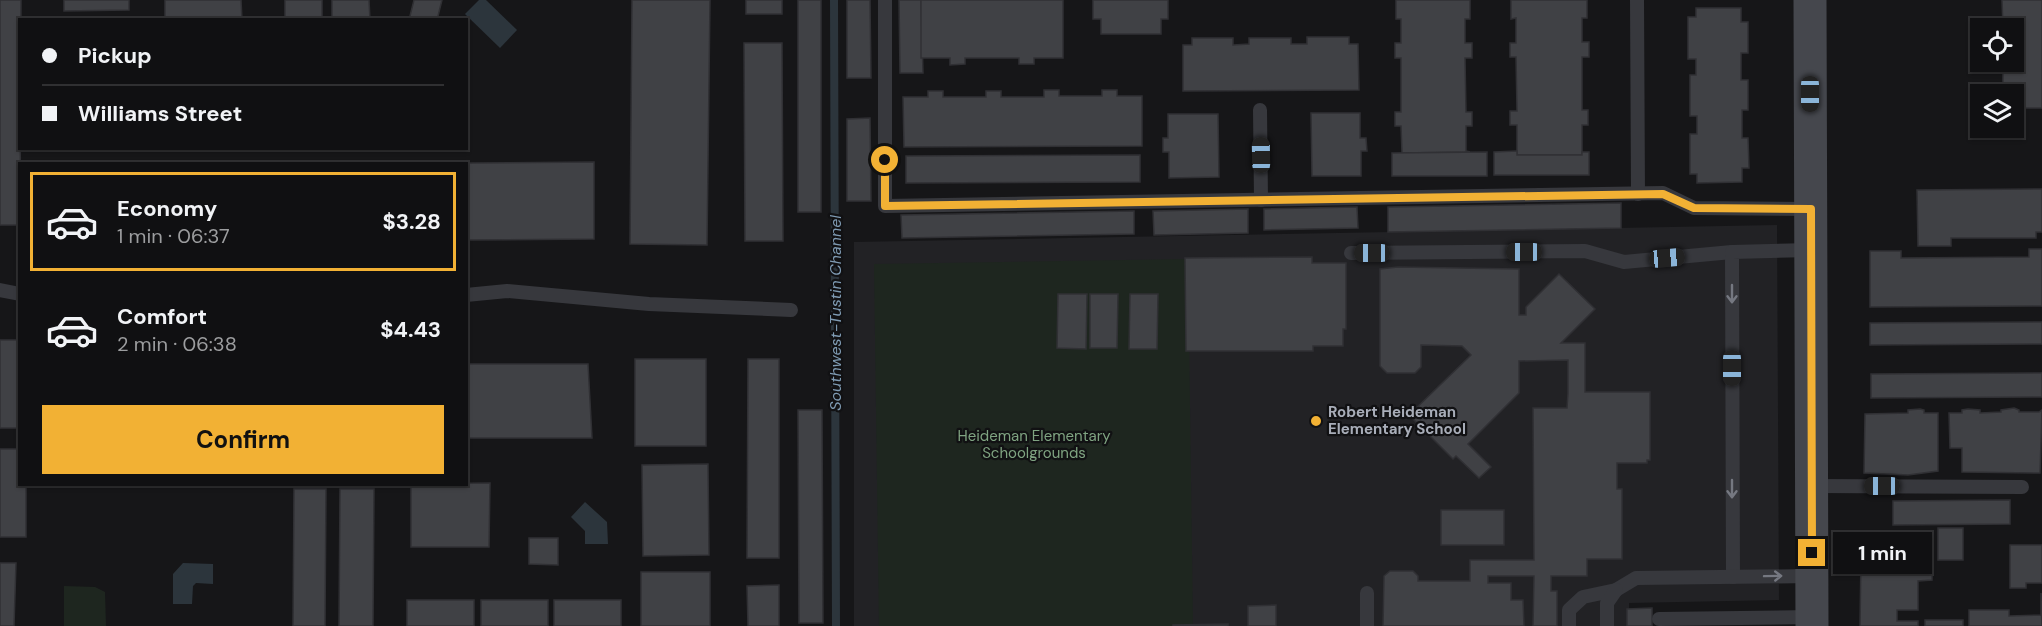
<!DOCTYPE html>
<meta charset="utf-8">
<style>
body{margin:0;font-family:"DM Sans",sans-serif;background:#19191b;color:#f1f3f6;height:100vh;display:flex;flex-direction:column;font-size:22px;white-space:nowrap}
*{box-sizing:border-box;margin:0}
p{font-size:20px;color:#9c9d9f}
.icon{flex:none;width:33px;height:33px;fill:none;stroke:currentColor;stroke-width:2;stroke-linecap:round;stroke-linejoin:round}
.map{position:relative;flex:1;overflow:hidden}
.drawer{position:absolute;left:18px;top:162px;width:450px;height:324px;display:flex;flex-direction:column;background:#101012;border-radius:0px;box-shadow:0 2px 4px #0004,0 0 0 2px #303032}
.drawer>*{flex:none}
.guide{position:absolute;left:18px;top:18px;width:450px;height:132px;border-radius:0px;box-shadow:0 2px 4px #0004,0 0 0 2px #303032;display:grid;align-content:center;height:132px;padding:0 24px;background:#101012}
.controls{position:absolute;left:1970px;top:18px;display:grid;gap:12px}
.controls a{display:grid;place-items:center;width:54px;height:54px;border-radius:0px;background:#101012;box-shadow:0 2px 4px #0004,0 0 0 2px #303032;font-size:30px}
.end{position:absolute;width:27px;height:27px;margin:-14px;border:8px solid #f2b134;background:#111;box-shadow:0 0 0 3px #111}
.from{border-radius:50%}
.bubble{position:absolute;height:42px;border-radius:0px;background:#101012;box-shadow:0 2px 4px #0004,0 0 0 2px #303032;font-size:20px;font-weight:700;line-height:42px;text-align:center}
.car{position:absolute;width:18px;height:36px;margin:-18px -9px;border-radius:8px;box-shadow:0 0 4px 2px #0007;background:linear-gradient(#222 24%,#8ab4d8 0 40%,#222 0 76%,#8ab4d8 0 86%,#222 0)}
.guide b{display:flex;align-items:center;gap:21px;height:57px;font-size:22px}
.guide b+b{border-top:2px solid #303032}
.guide i{width:15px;height:15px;background:#f1f3f6}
ul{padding:10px 0 0;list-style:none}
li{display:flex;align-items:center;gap:18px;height:99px;margin:0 12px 9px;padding:0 12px;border:3px solid transparent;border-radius:0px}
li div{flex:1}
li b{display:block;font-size:22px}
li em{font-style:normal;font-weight:700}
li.active{border-color:#f2b134}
li>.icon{width:54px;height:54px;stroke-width:1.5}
.primary-button{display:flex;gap:12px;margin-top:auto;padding:12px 24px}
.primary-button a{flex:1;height:69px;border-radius:0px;background:#f2b134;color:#111;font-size:24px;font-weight:700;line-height:69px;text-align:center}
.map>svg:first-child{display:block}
.built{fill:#222225}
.green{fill:#1e261f}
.water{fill:#2c353c}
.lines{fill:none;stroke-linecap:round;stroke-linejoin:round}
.stream{stroke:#2c353c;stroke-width:8}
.building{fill:#404145;stroke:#303034;stroke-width:1.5}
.lane{stroke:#37383d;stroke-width:14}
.secondary{stroke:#45474d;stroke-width:33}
.oneway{stroke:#757881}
.route{stroke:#f2b134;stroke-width:8}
.poi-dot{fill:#f2b134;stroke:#111113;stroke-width:2}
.labels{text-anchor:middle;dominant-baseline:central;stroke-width:4.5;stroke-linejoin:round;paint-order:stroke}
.poi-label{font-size:15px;font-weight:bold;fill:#a8adb8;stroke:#111113;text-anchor:start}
.park-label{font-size:15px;fill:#7fa381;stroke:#111113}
.water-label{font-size:16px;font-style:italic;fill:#7f9bb3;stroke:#111113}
</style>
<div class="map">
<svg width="2042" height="626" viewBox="0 0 2042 626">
<rect width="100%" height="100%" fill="#161618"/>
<polygon class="built" points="1777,225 1779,600 1629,603 1629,626 854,626 854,242"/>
<g class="green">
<polygon points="1188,259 1193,626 879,626 874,264"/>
<polygon points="64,586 95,587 105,592 106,626 64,626"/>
</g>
<g class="water">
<polygon points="479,0 486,0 517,30 500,48 465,14"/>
<polygon points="585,502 607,522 608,544 585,544 585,531 571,517"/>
<polygon points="183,563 213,564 213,584 196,583 193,586 192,604 173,604 173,574"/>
</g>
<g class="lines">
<polyline class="stream" points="834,0 836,626"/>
</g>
<g class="building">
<polygon points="0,0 21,0 20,225 0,225"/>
<polygon points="64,0 129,0 129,10 64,11"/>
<polygon points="165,0 241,0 242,20 165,20"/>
<rect x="285" y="0" width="37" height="20"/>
<polygon points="332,0 369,0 370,20 332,20"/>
<polygon points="414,0 442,0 437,20 409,20"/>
<polygon points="632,0 710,0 707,245 630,244"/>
<rect x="746" y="0" width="36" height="14"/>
<rect x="798" y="0" width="23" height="212"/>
<polygon points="847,0 870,0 871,78 847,78"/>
<polygon points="899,0 921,0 923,73 900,73"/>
<polygon points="921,0 1063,0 1063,58 1034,58 1034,64 1019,64 1019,58 965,58 965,64 950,65 950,58 921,58"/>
<polygon points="1093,0 1168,0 1168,19 1161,19 1161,34 1101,34 1101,19 1093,19"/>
<polygon points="1396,0 1470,0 1470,19 1465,19 1465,43 1472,43 1472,58 1465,58 1466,112 1472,112 1472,126 1466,126 1466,151 1470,152 1402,153 1401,126 1395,126 1395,112 1401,112 1401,58 1395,58 1395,43 1401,43 1401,19 1396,19"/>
<polygon points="1511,0 1587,0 1587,18 1582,18 1582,42 1589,42 1589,57 1582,57 1582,110 1588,110 1588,125 1582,125 1582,155 1517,155 1517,125 1510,125 1510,111 1517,111 1516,57 1510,57 1510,43 1516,43 1516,18 1511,19"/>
<polygon points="2002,0 2042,0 2042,108 2013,108 2013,94 2003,94 2003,62 2013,62 2013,28 2003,28"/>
<polygon points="1696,8 1741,8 1741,22 1748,22 1748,53 1741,53 1741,80 1748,80 1748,110 1742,110 1742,138 1748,138 1749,168 1742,168 1742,182 1697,183 1697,174 1690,174 1690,134 1697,134 1697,116 1690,116 1690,75 1696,75 1696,59 1688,59 1688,17 1696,17"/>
<polygon points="1307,37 1349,37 1349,44 1358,44 1359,90 1183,91 1183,45 1192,45 1192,38 1233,38 1233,45 1249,44 1249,38 1291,38 1291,44 1307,44"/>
<polygon points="744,43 782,43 783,241 745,241"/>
<polygon points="1044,90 1059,90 1059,96 1102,96 1102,90 1117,90 1117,96 1142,96 1142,146 904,147 903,97 928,97 928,91 943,91 943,97 986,97 986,91 1001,91 1001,97 1044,97"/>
<polygon points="1311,113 1360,113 1360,138 1366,138 1367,151 1361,151 1361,176 1312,176"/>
<polygon points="1168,114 1218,114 1219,177 1169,178 1169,152 1163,152 1163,138 1168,138"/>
<polygon points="870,118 871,201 847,201 847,119"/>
<polygon points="1517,151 1517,155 1582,155 1582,152 1589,152 1589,175 1494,175 1494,152"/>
<polygon points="1487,152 1487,176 1392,176 1392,153"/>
<polygon points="1140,155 1140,182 906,183 906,156"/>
<polygon points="594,162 594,239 466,240 466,164 344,164"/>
<polygon points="2042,189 2042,232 2036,232 2036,238 1951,238 1951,246 1918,246 1917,190"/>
<polygon points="1621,203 1621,228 1388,232 1388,207"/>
<polygon points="1357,207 1358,228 1264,230 1264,209"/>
<polygon points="1248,209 1248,233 1154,235 1153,211"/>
<polygon points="1134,211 1134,234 902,238 901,215"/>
<polygon points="2029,249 2042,249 2042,306 1870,307 1870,251 1901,251 1901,258 2029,257"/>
<polygon points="1312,257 1312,263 1346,263 1346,329 1343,329 1343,346 1313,346 1313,351 1186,351 1185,258"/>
<polygon points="1398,267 1519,269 1519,315 1526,315 1526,307 1559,274 1595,309 1561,343 1585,343 1585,392 1650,392 1650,460 1647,460 1647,463 1617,463 1617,489 1622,489 1622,559 1587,559 1587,576 1551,576 1551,591 1557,591 1557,626 1533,626 1534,576 1488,576 1488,583 1511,583 1511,600 1523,600 1524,626 1383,626 1384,576 1390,571 1413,571 1418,576 1418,581 1470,581 1470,560 1534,560 1533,408 1567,408 1568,393 1568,360 1519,361 1519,393 1468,444 1491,467 1479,478 1456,456 1453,459 1409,415 1471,355 1462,346 1421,345 1421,367 1415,373 1387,373 1380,366 1380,269"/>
<polygon points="1058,294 1087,294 1086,349 1057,348"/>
<polygon points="1090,294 1118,294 1117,348 1090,348"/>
<polygon points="1130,294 1158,294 1157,349 1129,349"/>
<polygon points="2042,322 2042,344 1870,345 1870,323"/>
<rect x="0" y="340" width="17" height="88"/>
<rect x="635" y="359" width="71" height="87"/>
<polygon points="748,359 779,359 779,558 747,558"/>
<polygon points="466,364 588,364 592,438 466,438"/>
<polygon points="2042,373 2042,397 1871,398 1871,374"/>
<polygon points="2014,408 2019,410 2019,412 2039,412 2042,410 2040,473 1962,472 1962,448 1950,448 1949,413 1962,413 1962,410 1968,409 1980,410 1980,413 2001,412 2001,410"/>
<polygon points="1920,409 1924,410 1924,413 1938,413 1938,471 1908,475 1864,473 1865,414 1908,413 1908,410"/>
<polygon points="798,410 822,410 823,623 799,623"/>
<polygon points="0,449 20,449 20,484 26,484 26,537 0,537"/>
<polygon points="708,464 709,555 643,556 642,465"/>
<polygon points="490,483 489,547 411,547 411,484"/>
<polygon points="294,489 326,489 325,626 293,626"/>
<polygon points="340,489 374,489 373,626 339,626"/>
<polygon points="2010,500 2010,524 1893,525 1893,501"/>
<rect x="1441" y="510" width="63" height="35"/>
<rect x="1938" y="528" width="25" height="32"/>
<polygon points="529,538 558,538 558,565 529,564"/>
<polygon points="2010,545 2042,545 2042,583 2026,583 2026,588 2010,588"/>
<polygon points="1932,555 1932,580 1918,581 1918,610 1897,610 1897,621 1918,621 1918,626 1860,626 1861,556"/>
<polygon points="0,563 16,563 14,626 0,626"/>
<rect x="641" y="572" width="69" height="54"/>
<polygon points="779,585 779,626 748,626 747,586"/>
<polygon points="2041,593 2042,626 1969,626 1969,610 2009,610 2009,616 2041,615"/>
<rect x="407" y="600" width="67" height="26"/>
<rect x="481" y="600" width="67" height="26"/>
<rect x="554" y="600" width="67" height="26"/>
<polygon points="1276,605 1276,626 1248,626 1248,606"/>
<polygon points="1652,608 1652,626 1627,626 1627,609"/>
<rect x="1925" y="620" width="38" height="6"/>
<polygon points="1228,624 1228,626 1173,626 1173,625"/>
</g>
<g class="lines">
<g class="lane">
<polyline points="885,0 885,206 1663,193 1694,208 1811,209"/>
<polyline points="1637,0 1638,194"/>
<polyline points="1260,110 1261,200"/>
<polyline points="1351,253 1585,251 1624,262 1732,252"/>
<polyline points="0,290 20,294"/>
<polyline points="466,295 507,291 649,304 791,310"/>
<polyline points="1812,486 2022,487"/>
<polyline points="1733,577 1732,252 1811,250"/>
<polyline points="1367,593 1367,626"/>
<polyline points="1659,619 1812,617"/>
<polyline points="1569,626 1569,610 1583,597 1616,590 1636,578 1812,576"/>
<polyline points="1607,626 1607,603 1616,590"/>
</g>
<polyline class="secondary" points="1810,0 1812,626"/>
</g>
<defs><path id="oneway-shaft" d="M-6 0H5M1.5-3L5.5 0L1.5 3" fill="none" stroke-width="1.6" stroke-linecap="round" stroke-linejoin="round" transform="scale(1.5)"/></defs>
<g class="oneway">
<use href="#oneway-shaft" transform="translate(1732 294) rotate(90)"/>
<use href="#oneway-shaft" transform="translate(1732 489) rotate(90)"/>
<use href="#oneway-shaft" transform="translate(1773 576) rotate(-1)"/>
</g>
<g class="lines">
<polyline class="route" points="885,160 885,206 1663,194 1694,208 1811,209 1812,553"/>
</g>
<circle class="poi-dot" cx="1316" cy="421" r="6"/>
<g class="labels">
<g class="poi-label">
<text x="1328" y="412">Robert Heideman<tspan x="1328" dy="17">Elementary School</tspan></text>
</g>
<g class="park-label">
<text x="1034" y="436">Heideman Elementary<tspan x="1034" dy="17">Schoolgrounds</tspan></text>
</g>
<g class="water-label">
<text transform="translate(835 313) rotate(-90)">Southwest-Tustin Channel</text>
</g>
</g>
</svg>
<div class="controls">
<a><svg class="icon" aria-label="locate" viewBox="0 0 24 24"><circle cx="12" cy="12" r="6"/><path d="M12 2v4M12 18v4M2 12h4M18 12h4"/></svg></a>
<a><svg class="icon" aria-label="layers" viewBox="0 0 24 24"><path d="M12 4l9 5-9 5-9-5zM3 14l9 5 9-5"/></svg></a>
</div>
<i class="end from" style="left:885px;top:160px"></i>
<i class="end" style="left:1812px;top:553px"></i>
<div class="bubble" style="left:1833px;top:532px;width:99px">1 min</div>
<i class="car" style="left:1810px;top:94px;rotate:180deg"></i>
<i class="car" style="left:1261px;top:155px;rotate:359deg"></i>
<i class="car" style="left:1524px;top:252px;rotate:270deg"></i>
<i class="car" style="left:1372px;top:253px;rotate:270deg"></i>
<i class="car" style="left:1667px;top:258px;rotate:85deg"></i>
<i class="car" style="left:1732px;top:368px;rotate:180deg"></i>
<i class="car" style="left:1882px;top:486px;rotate:270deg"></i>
<div class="guide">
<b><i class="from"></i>Pickup</b>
<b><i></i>Williams Street</b>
</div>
<section class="drawer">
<ul>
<li class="active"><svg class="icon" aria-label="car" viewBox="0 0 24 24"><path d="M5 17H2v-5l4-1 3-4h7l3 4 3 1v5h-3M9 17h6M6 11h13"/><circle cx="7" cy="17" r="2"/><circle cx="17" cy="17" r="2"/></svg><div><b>Economy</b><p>1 min · 06:37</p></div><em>$3.28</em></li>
<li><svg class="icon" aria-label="car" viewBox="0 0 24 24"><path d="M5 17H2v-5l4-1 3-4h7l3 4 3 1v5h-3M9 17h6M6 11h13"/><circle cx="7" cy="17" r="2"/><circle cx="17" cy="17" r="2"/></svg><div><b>Comfort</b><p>2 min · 06:38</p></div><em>$4.43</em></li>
</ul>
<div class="primary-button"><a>Confirm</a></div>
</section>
</div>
